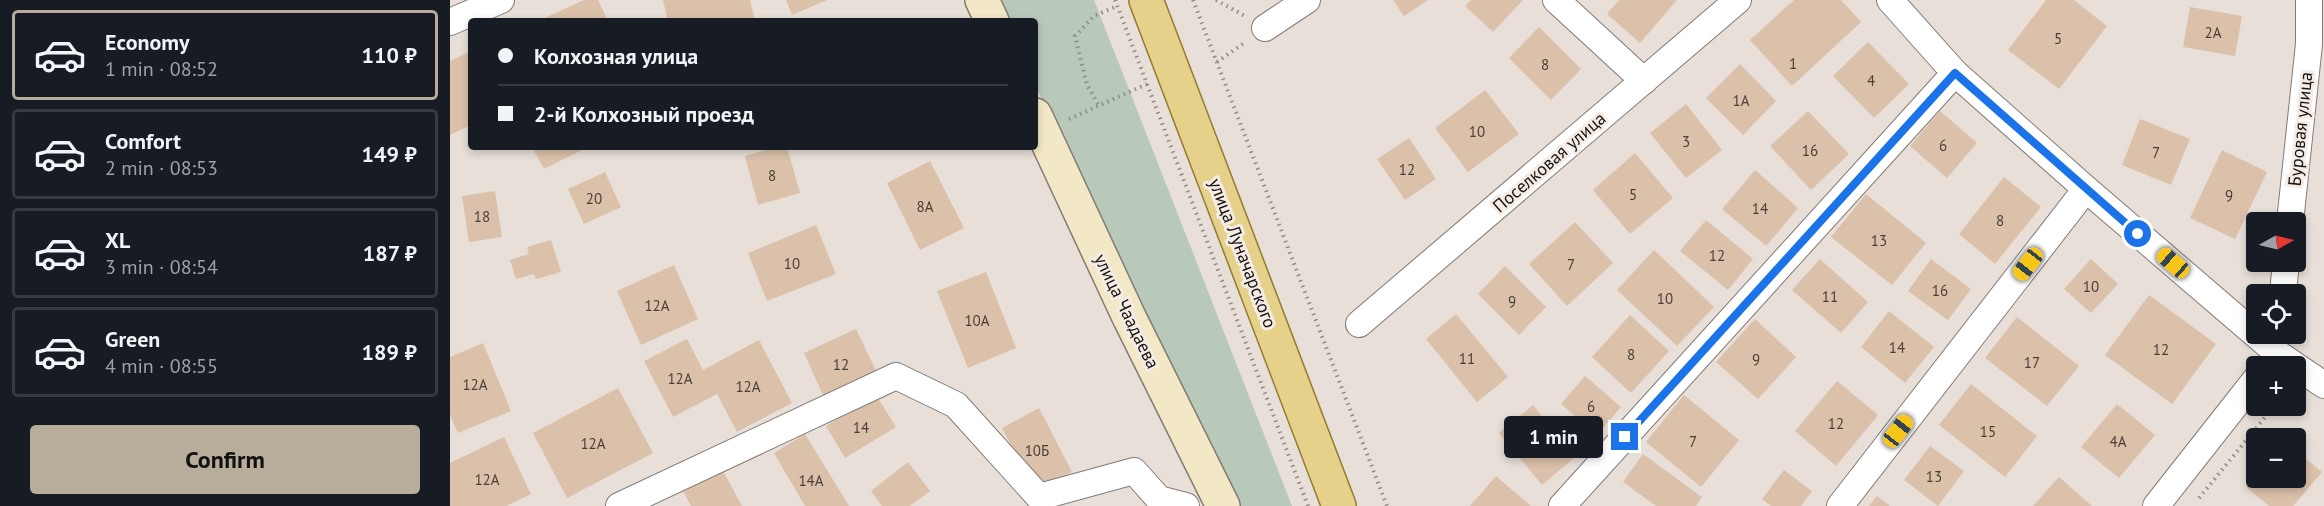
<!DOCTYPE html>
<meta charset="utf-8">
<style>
body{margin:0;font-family:"PT Sans",sans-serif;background:#20242c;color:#f1f3f6;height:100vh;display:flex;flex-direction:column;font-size:22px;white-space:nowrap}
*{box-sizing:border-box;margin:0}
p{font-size:20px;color:#9ea1a6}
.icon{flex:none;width:33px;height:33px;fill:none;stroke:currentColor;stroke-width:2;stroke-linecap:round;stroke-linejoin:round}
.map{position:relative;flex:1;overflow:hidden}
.side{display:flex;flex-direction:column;background:#171b24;width:450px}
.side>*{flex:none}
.top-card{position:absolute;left:18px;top:18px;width:570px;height:132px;border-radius:6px;box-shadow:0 3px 9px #0003;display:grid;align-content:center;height:132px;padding:0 30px;background:#171b24}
.needle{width:39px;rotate:82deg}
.controls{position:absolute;left:1796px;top:212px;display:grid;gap:12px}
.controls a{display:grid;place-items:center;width:60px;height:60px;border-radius:6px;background:#171b24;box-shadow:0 3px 9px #0003;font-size:30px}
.end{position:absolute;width:27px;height:27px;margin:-14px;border:8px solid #1a73e8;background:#fff;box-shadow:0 0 0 3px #fff}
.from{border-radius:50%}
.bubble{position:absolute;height:42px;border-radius:6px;background:#171b24;box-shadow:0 3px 9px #0003;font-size:20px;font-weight:800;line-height:42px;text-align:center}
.car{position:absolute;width:18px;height:36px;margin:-18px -9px;border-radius:8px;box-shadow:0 0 4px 2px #0007;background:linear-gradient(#f5c518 24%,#345 0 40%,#f5c518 0 76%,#345 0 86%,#f5c518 0)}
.top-card b{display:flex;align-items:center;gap:21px;height:57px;font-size:22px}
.top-card b+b{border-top:2px solid #363941}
.top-card i{width:15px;height:15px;background:#f1f3f6}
ul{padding:10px 0 0;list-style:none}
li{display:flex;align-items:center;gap:18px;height:90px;margin:0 12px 9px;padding:0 18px;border:3px solid #363941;border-radius:6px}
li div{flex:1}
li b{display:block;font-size:22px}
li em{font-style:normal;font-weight:800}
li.active{border-color:#b8ac9a}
li>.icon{width:54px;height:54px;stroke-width:1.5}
.action{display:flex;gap:12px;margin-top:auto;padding:12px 30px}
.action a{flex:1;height:69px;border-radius:6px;background:#b8ac9a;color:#111;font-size:24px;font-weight:800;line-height:69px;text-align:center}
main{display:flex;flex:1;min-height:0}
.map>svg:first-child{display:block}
.green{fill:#b8c8b9}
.building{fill:#dbc1aa}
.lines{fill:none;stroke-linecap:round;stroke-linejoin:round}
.street-casing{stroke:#827b75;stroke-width:28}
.secondary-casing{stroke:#827b75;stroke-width:36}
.primary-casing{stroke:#927b2e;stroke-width:36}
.path{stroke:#918b86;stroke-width:4;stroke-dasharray:1.5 4.5;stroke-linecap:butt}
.street{stroke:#fff;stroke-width:26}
.secondary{stroke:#f2e8c5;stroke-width:33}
.primary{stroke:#e6d18b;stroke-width:33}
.path-bridge{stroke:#918b86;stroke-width:4;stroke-dasharray:1.5 4.5;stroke-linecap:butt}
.route{stroke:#1a73e8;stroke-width:8}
.labels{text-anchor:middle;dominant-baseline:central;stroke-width:6;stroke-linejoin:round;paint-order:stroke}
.number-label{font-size:15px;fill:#483f38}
.street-label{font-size:18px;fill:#171412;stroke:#f5ece5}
</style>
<main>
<section class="side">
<ul>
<li class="active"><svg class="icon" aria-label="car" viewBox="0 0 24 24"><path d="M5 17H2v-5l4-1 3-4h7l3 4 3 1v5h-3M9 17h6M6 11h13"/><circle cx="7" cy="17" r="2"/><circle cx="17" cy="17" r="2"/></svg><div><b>Economy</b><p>1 min · 08:52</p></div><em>110 ₽</em></li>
<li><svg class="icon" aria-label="car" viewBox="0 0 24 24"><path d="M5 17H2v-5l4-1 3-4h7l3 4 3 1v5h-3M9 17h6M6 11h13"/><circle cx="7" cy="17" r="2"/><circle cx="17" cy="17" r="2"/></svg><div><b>Comfort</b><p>2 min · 08:53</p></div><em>149 ₽</em></li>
<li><svg class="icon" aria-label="car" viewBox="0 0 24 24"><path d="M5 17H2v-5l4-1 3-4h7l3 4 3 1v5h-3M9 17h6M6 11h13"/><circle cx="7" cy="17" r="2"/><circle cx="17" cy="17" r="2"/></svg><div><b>XL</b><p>3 min · 08:54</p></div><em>187 ₽</em></li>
<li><svg class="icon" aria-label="car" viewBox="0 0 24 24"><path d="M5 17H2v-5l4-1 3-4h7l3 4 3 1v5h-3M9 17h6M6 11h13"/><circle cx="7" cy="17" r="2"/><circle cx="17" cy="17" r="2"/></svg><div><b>Green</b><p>4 min · 08:55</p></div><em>189 ₽</em></li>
</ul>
<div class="action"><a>Confirm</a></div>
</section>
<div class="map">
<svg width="1874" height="506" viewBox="0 0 1874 506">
<rect width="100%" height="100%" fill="#e7dfd8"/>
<polygon class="green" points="546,0 644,0 842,506 787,506 585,85 585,21 556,21"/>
<g class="building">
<polygon points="134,0 148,0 158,21 88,21"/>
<polygon points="213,0 300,0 305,21 218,21"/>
<polygon points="336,0 377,0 342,15"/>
<polygon points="943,0 978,0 954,16"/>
<polygon points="1021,0 1073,0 1043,32 1015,6"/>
<polygon points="1169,0 1227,0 1190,43 1157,14"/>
<polygon points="1344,0 1391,0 1411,22 1342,86 1300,40"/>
<polygon points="1596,0 1624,0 1657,26 1609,89 1558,50"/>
<polygon points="1740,7 1792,16 1785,56 1733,47"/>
<polygon points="1089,27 1131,69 1101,100 1059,58"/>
<polygon points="1418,42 1459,84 1424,118 1383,76"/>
<polygon points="21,51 21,125 0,135 0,61"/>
<polygon points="1290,64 1326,101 1293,135 1256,98"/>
<polygon points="1035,90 1069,134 1018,172 985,128"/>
<polygon points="1236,104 1272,150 1236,178 1200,133"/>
<polygon points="1358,111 1399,154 1361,190 1320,146"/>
<polygon points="1490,111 1527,143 1497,178 1460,146"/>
<polygon points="1690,119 1740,139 1721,185 1672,165"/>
<polygon points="959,138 986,179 955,200 927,159"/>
<polygon points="82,147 138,147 94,169"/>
<polygon points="326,147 337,147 350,193 308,205 295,156"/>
<polygon points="1772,150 1817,172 1785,239 1740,218"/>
<polygon points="1185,153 1223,198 1180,234 1143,190"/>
<polygon points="480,161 514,228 470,250 437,183"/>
<polygon points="1305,170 1348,208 1316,246 1272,209"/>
<polygon points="155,172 171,207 134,224 118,189"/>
<polygon points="1554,177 1591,207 1545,264 1509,234"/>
<polygon points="45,191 52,237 19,242 12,196"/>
<polygon points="1416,194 1476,243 1442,285 1381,237"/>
<polygon points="1256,220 1303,259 1278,290 1230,251"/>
<polygon points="1125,222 1163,263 1117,306 1079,264"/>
<polygon points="366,225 386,274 317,301 298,253"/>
<polygon points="101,240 111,272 86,279 84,274 66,279 60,260 79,254 77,247"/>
<polygon points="1204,250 1264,307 1227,346 1167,290"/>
<polygon points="1370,259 1418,302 1391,333 1342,290"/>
<polygon points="1481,259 1521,289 1498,320 1458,291"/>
<polygon points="1641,259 1668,284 1641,313 1614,289"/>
<polygon points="224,265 248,319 191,345 167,291"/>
<polygon points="1055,266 1096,307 1069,335 1028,294"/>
<polygon points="536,272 566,348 518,368 487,291"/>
<polygon points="1699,295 1766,344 1722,404 1655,355"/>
<polygon points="1439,311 1484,347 1455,383 1411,347"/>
<polygon points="1006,314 1058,377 1027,402 976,339"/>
<polygon points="1180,315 1219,351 1181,393 1142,357"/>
<polygon points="1567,317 1629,366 1597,406 1535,358"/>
<polygon points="1305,319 1346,357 1308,399 1266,362"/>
<polygon points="406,329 428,375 375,400 354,353"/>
<polygon points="237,339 253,370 309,340 342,403 287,432 267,394 223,417 194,361"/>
<polygon points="33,343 61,411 8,433 0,415 0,357"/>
<polygon points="1135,376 1171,407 1147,435 1111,404"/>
<polygon points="1387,381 1428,415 1386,466 1345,431"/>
<polygon points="1521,384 1587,436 1555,477 1489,425"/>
<polygon points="168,388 203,453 117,498 83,433"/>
<polygon points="426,395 446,427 395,458 376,426"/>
<polygon points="1234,395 1289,440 1251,487 1196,442"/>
<polygon points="1667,404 1705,435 1669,478 1631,447"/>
<polygon points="1083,405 1125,457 1092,485 1049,433"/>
<polygon points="589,408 622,472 585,491 552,428"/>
<polygon points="355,434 399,506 355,506 324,453"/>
<polygon points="54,437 81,494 56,506 0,506 0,463"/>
<polygon points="1480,446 1514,471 1488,506 1454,480"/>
<polygon points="1845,450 1872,472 1843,506 1819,506 1796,487 1805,477 1845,477"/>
<polygon points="1193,454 1252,497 1246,506 1206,506 1173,482"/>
<polygon points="458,462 480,491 460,506 432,506 421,491"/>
<polygon points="271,467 292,506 241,506 232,489"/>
<polygon points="1334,470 1362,491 1351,506 1321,506 1312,499"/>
<polygon points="1046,476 1081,506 1020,506"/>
<polygon points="1609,477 1642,506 1583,506"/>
<polygon points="1427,496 1440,506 1419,506"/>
</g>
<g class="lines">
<defs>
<g id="street">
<polyline points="1106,0 1194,81"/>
<polyline points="1440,0 1505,73 1636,189 1827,353 1874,385"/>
<polyline points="0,22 51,0"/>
<polyline points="815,28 857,0"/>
<polyline points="1840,222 1859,44 1859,0"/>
<polyline points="1833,294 1836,261"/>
<polyline points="909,324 1288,0"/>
<polyline points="169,506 446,376 506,405 589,497 684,471 709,499 736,506"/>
<polyline points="1112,506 1505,73"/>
<polyline points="1390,506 1636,189"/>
<polyline points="1706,506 1806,379"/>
</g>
<g id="secondary">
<polyline points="532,0 542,21"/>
<polyline points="585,115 679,317 773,506"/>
</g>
<polyline id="primary" points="696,0 889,506"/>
</defs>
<use href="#street" class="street-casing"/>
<use href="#secondary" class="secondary-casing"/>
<use href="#primary" class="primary-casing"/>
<g class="path">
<polyline points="743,0 937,506"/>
<polyline points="766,0 795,16"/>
<polyline points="767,62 794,43"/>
<polyline points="648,104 637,85 625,36 644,16 667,6"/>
<polyline points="619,119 697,84"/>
<polyline points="1749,498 1825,405"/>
</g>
<use href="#street" class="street"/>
<use href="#secondary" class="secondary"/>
<use href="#primary" class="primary"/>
<polyline class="path-bridge" points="665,0 858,506"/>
</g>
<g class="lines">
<polyline class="route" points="1175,437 1505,73 1688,234"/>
</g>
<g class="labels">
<g class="number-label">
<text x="1763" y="32">2А</text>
<text x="1608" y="38">5</text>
<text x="1343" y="63">1</text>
<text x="1095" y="64">8</text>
<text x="1421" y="80">4</text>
<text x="1291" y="100">1А</text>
<text x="1027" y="131">10</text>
<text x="1236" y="141">3</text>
<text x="1493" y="145">6</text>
<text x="1360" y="150">16</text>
<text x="1706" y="152">7</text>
<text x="957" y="169">12</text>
<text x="322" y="175">8</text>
<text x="1183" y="194">5</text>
<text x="1779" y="195">9</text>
<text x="144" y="198">20</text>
<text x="475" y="206">8А</text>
<text x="1310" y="208">14</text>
<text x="32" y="216">18</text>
<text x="1550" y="220">8</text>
<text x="1429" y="240">13</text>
<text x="1267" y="255">12</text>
<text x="342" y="263">10</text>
<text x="1121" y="264">7</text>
<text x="1641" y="286">10</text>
<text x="1490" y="290">16</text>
<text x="1380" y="296">11</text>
<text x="1215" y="298">10</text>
<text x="1062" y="301">9</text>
<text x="207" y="305">12А</text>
<text x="527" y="320">10А</text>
<text x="1447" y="347">14</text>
<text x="1711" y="349">12</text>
<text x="1181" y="354">8</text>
<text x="1017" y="358">11</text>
<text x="1306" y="359">9</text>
<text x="1582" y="362">17</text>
<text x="391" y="364">12</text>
<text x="230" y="378">12А</text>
<text x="25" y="384">12А</text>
<text x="298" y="386">12А</text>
<text x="1141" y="406">6</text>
<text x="1386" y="423">12</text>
<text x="411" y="427">14</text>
<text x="1538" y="431">15</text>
<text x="1243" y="441">7</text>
<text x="1668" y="441">4А</text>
<text x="143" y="443">12А</text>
<text x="587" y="450">10Б</text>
<text x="1484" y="476">13</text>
<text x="37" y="479">12А</text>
<text x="361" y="480">14А</text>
</g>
<g class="street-label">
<text transform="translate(1850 129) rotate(-84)">Буровая улица</text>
<text transform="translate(1099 162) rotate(-41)">Поселковая улица</text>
<text transform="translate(793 253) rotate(69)">улица Луначарского</text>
<text transform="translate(677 311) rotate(64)">улица Чаадаева</text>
</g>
</g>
</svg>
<div class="controls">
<a><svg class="needle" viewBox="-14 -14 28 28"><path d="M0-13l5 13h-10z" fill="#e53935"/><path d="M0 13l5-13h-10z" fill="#9ea1a6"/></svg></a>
<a><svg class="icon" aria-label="locate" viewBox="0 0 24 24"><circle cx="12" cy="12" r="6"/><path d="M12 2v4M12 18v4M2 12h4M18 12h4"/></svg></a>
<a>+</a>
<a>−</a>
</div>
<i class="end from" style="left:1688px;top:234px"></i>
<i class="end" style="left:1175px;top:437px"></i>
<div class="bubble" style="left:1054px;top:416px;width:99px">1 min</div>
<i class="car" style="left:1723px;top:263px;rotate:311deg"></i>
<i class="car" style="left:1578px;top:264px;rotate:218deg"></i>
<i class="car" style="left:1448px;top:431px;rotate:38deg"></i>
<div class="top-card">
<b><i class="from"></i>Колхозная улица</b>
<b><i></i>2-й Колхозный проезд</b>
</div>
</div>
</main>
